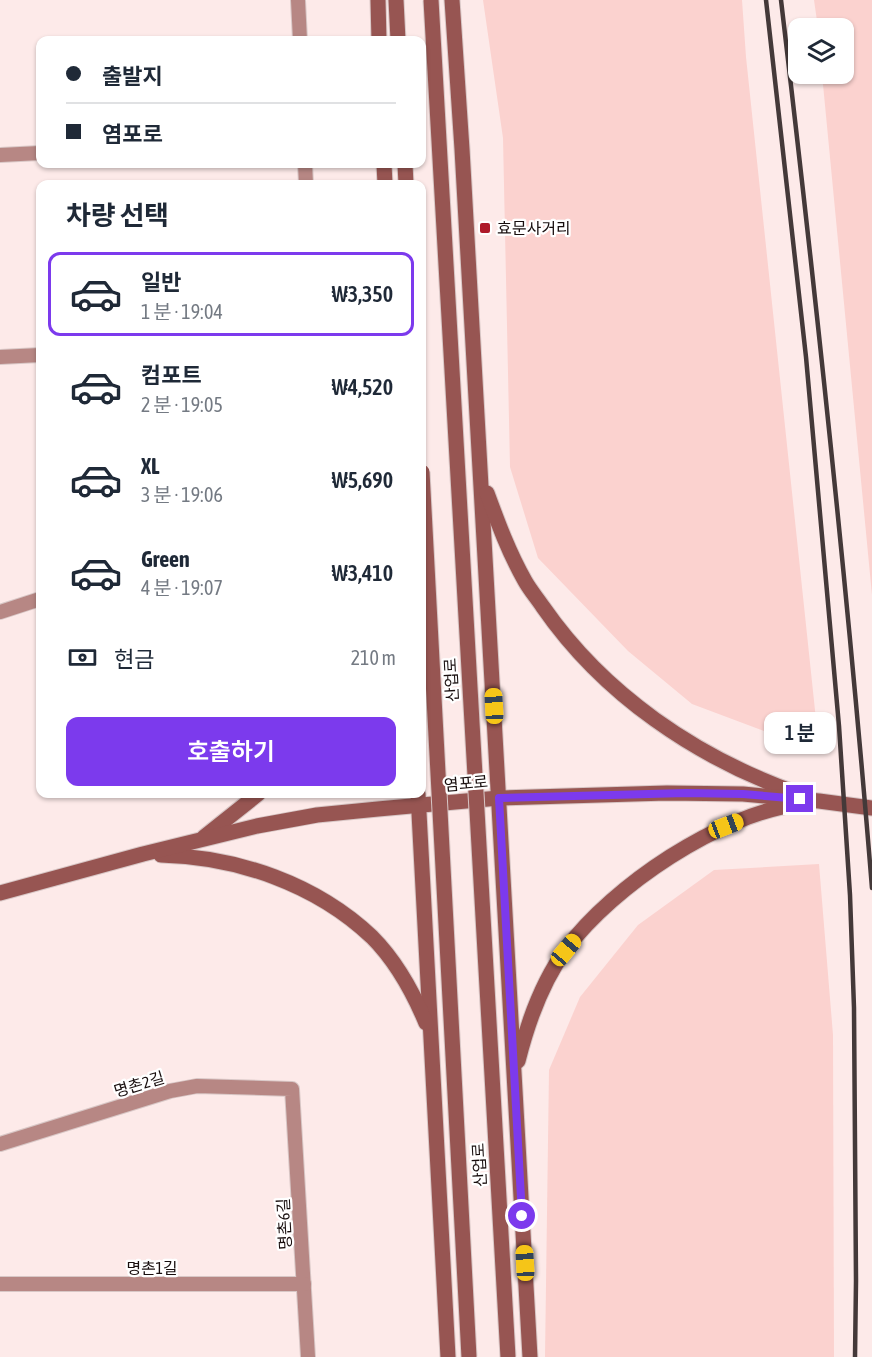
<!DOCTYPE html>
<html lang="ko">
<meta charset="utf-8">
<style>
body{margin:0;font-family:"Asap Condensed","Noto Sans KR",sans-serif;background:#f2f2f3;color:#1f2937;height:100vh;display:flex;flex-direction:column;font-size:22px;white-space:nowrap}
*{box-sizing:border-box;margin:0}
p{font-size:20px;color:#747a83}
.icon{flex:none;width:33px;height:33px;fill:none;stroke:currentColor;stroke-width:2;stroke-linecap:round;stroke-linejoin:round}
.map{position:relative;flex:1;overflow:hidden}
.sheet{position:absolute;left:36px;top:180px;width:390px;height:618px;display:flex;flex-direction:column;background:#fff;border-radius:12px;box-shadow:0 2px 4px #0004}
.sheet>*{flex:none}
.top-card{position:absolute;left:36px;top:36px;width:390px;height:132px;border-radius:12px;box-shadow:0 2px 4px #0004;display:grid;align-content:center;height:132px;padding:0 30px;background:#fff}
.buttons{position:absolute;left:788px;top:18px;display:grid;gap:12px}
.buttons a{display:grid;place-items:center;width:66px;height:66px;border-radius:12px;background:#fff;box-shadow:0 2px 4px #0004;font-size:30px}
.end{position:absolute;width:27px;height:27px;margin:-14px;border:8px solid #7c3aed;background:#fff;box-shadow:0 0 0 3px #fff}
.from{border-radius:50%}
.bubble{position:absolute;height:42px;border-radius:12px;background:#fff;box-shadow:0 2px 4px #0004;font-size:20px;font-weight:600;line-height:42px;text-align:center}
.car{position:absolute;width:18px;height:36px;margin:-18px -9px;border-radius:8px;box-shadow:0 0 4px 2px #0007;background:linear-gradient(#f5c518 24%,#345 0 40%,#f5c518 0 76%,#345 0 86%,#f5c518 0)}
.top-card b{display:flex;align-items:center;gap:21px;height:57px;font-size:22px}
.top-card b+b{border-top:2px solid #e0e1e3}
.top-card i{width:15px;height:15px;background:#1f2937}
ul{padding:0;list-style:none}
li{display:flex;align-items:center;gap:18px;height:84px;margin:0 12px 9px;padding:0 18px;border:3px solid transparent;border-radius:12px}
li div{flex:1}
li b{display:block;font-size:22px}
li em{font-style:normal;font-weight:600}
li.selected{border-color:#7c3aed}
li>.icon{width:54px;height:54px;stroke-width:1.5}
h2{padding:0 30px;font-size:27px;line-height:72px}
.pay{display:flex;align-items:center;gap:15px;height:66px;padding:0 30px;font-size:22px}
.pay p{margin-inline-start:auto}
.button{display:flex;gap:12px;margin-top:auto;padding:12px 30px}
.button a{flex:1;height:69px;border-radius:12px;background:#7c3aed;color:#fff;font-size:24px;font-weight:600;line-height:69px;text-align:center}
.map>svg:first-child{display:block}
.green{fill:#fbd2cf}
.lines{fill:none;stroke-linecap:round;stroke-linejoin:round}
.service-casing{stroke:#d8c7c6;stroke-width:16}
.secondary-casing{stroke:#d8c7c6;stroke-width:17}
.service{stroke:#b78784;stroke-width:14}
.secondary{stroke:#975552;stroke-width:15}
.rail{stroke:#443939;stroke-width:4.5}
.secondary-bridge-casing{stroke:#d8c7c6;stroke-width:17;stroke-linecap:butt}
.secondary-bridge{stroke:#975552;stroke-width:15}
.route{stroke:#7c3aed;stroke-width:8}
.poi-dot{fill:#ae1a2a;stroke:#fff;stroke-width:2}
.labels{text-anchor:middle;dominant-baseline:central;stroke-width:4.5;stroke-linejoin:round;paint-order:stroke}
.poi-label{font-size:16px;fill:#180e0e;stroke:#fff;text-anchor:start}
.street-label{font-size:16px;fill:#180e0e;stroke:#fff}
</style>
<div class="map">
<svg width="872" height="1357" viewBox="0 0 872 1357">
<rect width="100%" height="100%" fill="#fdeae9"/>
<g class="green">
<polygon points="483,0 742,0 746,57 819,748 788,740 692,704 628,651 538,558 510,467 503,138"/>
<polygon points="814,0 872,0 872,595 822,74 843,74 843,28 818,28"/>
<polygon points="819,864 833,1035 834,1357 545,1357 549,1070 580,997 638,925 714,870"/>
</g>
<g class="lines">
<defs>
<g id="service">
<polyline points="298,0 300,40"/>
<polyline points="0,155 40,153"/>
<polyline points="305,164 306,184"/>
<polyline points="0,357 40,355"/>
<polyline points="0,612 40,599"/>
<polyline points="0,1144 170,1091 197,1086 292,1089 308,1357"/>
<polyline points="0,1284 304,1284"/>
</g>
<g id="secondary">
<polyline points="378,0 379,40"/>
<polyline points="396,0 398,40"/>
<polyline points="452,0 462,149 530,1357"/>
<polyline points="384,164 385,184"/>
<polyline points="405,164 406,184"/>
<path d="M487,493C498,523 509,553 525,581C530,590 537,598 543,607C604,695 696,757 796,793"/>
<polyline points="418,794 448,1357"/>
<polyline points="204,837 258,794"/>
<path d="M161,855C238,857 316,884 372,937C396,961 413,992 426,1023"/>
<polyline points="0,893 143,854 257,826 317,815 378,809 499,798 667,793 743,794 819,801 872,808"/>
<path d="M518,1061C528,1021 542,982 566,949C614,885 719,815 798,804"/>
</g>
</defs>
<use href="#service" class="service-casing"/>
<use href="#secondary" class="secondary-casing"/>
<use href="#service" class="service"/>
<use href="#secondary" class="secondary"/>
<g class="rail">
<polyline points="766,0 806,357 839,726 850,895 854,1008 856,1281 855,1357"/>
<path d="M781,0C816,296 848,591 872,888"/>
</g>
<defs>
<g id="secondary-bridge">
<polyline points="431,0 508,1357"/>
<polyline points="422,472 469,1357"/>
</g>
</defs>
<use href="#secondary-bridge" class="secondary-bridge-casing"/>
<use href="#secondary-bridge" class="secondary-bridge"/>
</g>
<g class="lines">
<polyline class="route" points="522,1216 499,798 686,793 743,794 800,799"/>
</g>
<rect class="poi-dot" x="479" y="222" width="12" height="12" rx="3"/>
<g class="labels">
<g class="poi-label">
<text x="497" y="228">효문사거리</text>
</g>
<g class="street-label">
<text transform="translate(451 680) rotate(-93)">산업로</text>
<text transform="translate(466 783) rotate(-5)">염포로</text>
<text transform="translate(139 1084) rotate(-17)">명촌2길</text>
<text transform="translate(479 1165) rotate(-93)">산업로</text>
<text transform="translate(284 1224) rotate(-93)">명촌6길</text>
<text x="152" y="1268">명촌1길</text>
</g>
</g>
</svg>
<div class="buttons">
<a><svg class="icon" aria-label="layers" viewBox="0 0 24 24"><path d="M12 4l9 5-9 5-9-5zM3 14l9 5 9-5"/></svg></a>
</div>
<i class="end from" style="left:522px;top:1216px"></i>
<i class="end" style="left:800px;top:799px"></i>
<div class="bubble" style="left:764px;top:712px;width:72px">1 분</div>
<i class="car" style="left:494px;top:706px;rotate:357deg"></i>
<i class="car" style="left:726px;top:826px;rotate:69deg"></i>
<i class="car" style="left:566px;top:950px;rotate:40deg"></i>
<i class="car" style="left:525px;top:1263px;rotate:357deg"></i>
<div class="top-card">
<b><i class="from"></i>출발지</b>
<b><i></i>염포로</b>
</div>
<section class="sheet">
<h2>차량 선택</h2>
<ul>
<li class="selected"><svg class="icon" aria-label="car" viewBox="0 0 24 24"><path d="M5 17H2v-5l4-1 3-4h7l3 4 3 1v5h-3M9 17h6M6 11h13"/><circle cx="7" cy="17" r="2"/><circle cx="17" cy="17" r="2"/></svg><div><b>일반</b><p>1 분 · 19:04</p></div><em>₩3,350</em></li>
<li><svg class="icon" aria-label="car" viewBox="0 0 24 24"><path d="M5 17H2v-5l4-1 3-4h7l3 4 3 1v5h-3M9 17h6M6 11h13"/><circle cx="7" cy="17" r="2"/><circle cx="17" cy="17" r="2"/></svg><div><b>컴포트</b><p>2 분 · 19:05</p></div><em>₩4,520</em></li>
<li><svg class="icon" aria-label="car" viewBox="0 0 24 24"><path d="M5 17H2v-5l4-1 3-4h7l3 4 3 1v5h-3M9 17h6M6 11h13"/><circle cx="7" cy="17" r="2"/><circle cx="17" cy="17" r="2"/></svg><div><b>XL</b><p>3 분 · 19:06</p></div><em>₩5,690</em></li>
<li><svg class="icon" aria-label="car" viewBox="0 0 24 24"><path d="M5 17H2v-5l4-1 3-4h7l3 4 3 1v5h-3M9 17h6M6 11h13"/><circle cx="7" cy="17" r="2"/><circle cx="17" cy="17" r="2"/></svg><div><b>Green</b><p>4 분 · 19:07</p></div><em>₩3,410</em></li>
</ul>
<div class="pay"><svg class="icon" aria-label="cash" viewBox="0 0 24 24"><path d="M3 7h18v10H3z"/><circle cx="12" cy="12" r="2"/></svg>현금<p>210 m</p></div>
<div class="button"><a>호출하기</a></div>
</section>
</div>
